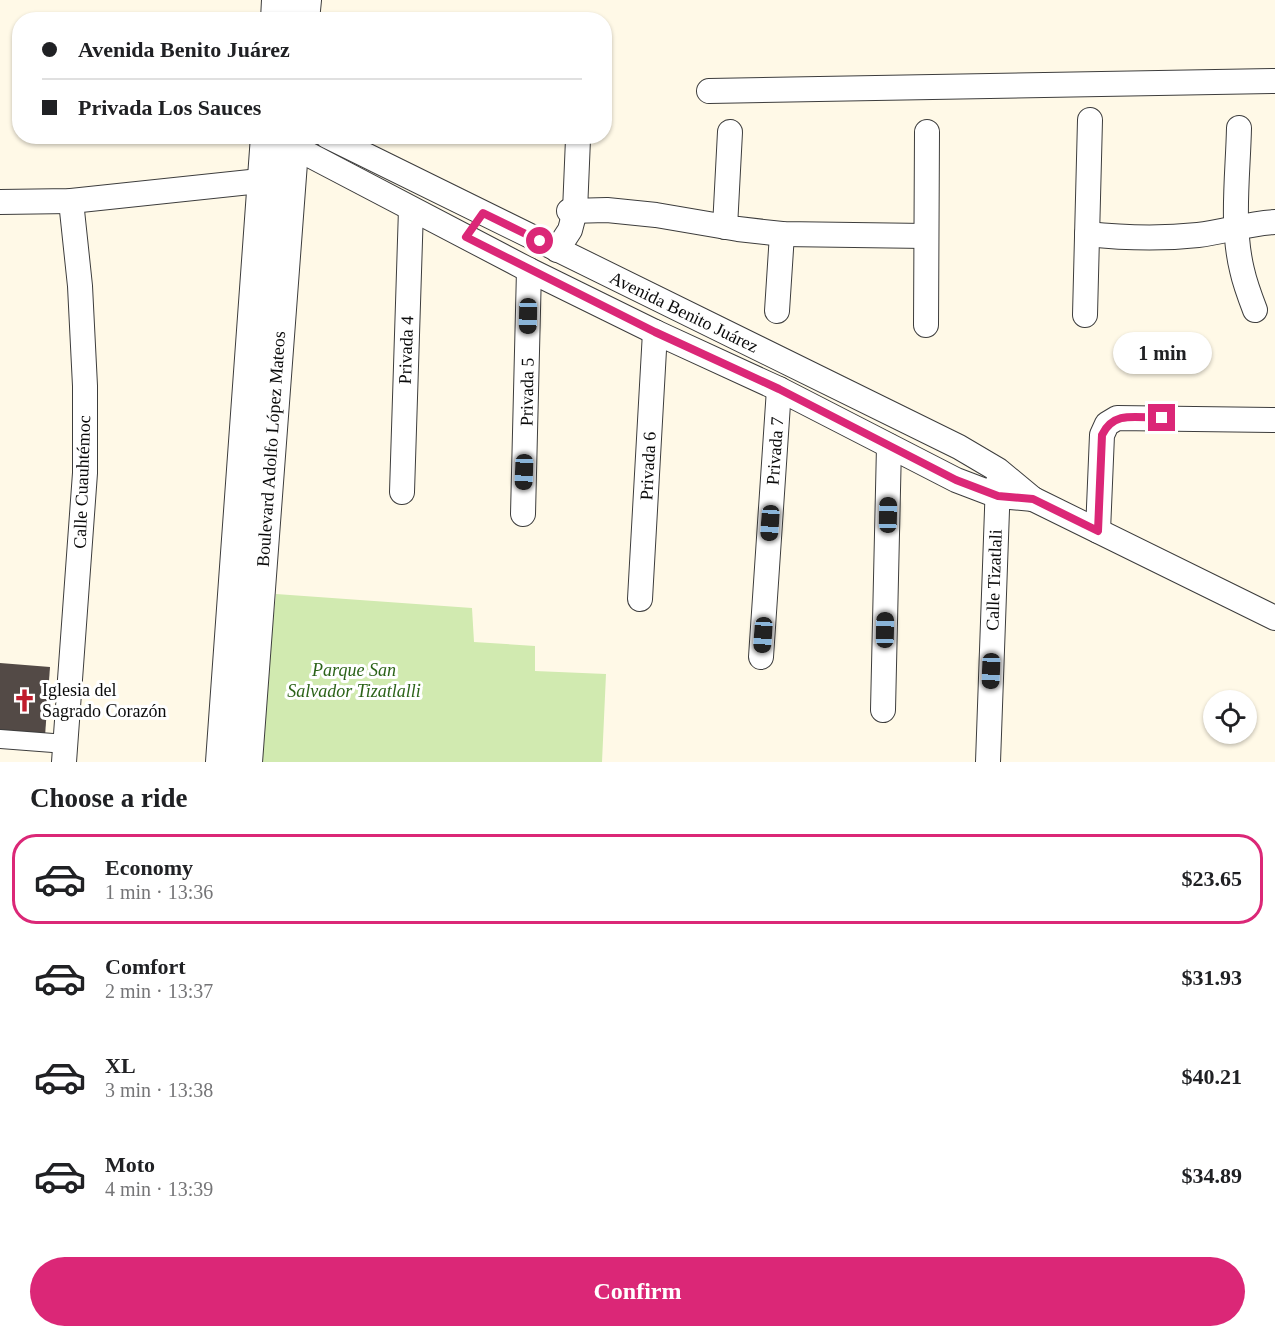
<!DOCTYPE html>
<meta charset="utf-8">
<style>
body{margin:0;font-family:"Times New Roman",serif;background:#f2f2f2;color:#202124;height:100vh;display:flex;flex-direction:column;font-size:22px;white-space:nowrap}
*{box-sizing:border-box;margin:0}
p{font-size:20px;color:#757577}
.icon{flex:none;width:33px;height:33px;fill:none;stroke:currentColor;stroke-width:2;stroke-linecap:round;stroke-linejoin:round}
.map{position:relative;height:762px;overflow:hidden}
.sheet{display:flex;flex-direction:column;background:#fff;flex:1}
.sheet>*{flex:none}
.top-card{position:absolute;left:12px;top:12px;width:600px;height:132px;border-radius:24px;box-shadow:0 2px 4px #0004;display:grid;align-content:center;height:132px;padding:0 30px;background:#fff}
.tools{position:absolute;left:1203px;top:690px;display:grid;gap:12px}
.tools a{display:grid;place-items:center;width:54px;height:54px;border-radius:50%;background:#fff;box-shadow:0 2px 4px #0004;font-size:30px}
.end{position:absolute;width:27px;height:27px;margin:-14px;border:8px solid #db2777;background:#fff;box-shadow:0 0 0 3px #fff}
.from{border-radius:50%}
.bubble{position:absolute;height:42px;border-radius:21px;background:#fff;box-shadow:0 2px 4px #0004;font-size:20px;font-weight:600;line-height:42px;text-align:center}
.car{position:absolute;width:18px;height:36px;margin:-18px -9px;border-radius:8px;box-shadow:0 0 4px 2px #0007;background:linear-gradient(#222 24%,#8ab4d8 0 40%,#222 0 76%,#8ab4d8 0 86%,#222 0)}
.top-card b{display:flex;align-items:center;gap:21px;height:57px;font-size:22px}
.top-card b+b{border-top:2px solid #e0e0e0}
.top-card i{width:15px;height:15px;background:#202124}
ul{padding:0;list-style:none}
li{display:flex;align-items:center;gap:18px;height:90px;margin:0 12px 9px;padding:0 18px;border:3px solid transparent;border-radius:24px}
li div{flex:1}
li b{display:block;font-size:22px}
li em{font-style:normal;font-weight:600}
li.on{border-color:#db2777}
li>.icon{width:54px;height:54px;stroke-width:1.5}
h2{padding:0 30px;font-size:27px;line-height:72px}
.primary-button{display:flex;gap:12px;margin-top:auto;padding:12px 30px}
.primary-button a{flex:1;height:69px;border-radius:36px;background:#db2777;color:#fff;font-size:24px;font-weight:600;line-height:69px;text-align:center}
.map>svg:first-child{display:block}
.green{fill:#d1eab0}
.building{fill:#534a46}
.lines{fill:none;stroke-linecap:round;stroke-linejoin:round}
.pedestrian-casing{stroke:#3d3d3d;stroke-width:20}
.minor-casing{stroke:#3d3d3d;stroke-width:26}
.tertiary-casing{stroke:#3d3d3d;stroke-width:32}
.pedestrian{stroke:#fff;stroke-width:18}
.minor{stroke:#fff;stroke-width:24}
.tertiary{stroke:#fff;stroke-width:30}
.route{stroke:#db2777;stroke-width:8}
.labels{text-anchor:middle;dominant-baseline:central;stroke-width:6;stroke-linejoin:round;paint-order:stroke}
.street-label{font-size:18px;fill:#0a0a0a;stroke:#fff}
.park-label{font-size:18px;font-style:italic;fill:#2c6319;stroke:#fff}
.poi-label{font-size:18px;fill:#0a0a0a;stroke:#fff;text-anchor:start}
</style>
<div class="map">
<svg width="1275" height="762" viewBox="0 0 1275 762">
<rect width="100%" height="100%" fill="#fff9e7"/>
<polygon class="green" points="276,594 472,608 474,642 535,646 535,671 606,674 602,762 258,762"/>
<polygon class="building" points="0,663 50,667 45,736 0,733"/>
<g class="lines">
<defs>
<polyline id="pedestrian" points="0,739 66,744"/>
<g id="minor">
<polyline points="709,91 1275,81"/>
<path d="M1239,128C1238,174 1231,225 1242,270C1245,284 1250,297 1255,310"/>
<polyline points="327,136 959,447 998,470 1033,499 1275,618"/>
<polyline points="279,139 529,270 655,332 779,389 956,480 998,496 1033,499"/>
<polyline points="0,202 71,201 279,179"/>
<polyline points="569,211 607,210 656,215 738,229 782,234 926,236"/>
<polyline points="725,227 730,132"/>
<path d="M1087,234C1124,238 1161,239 1198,235C1224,232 1249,223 1275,222"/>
<polyline points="557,250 570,230 575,211 578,139"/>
<polyline points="777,311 782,234"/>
<polyline points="1085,315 1090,120"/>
<polyline points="926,325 927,132"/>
<polyline points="402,492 411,209"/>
<polyline points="523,514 529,270"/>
<polyline points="1098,531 1102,435 1107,424 1117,418 1275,420"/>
<polyline points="640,599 655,332"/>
<polyline points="761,657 779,389"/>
<polyline points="883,710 889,446"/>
<polyline points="64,762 85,473 85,386 80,286 71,201"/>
<polyline points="988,762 998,482"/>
</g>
<g id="tertiary">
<polyline points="276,20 277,0"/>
<polyline points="304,20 306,0"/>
<polyline points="221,762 266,136"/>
<polyline points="247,762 294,136"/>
</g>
</defs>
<use href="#pedestrian" class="pedestrian-casing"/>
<use href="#minor" class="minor-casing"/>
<use href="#tertiary" class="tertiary-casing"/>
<use href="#pedestrian" class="pedestrian"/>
<use href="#minor" class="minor"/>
<use href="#tertiary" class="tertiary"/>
</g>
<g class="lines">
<path class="route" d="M540,241L483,213L466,237L655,332L779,389L956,480L998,496L1033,499L1098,531L1102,435C1114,410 1137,418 1162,418"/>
</g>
<defs>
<symbol id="church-bare" viewBox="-9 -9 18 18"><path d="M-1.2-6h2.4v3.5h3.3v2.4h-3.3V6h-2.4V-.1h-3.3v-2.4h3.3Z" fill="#bf1d2d" stroke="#fff" stroke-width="2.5" paint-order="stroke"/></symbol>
</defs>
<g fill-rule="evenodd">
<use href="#church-bare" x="8" y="684" width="33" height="33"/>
</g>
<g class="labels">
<g class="street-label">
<text transform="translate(684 312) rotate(26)">Avenida Benito Juárez</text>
<text transform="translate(406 350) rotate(-88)">Privada 4</text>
<text transform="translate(527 392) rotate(-89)">Privada 5</text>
<text transform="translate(271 449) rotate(-86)">Boulevard Adolfo López Mateos</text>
<text transform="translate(775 451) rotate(-86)">Privada 7</text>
<text transform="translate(648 466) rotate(-87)">Privada 6</text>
<text transform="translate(82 482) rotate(-88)">Calle Cuauhtémoc</text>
<text transform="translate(994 580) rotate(-88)">Calle Tizatlali</text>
</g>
<g class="park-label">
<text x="354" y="670">Parque San<tspan x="354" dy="21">Salvador Tizatlalli</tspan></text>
</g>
<g class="poi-label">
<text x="42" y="690">Iglesia del<tspan x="42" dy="21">Sagrado Corazón</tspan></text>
</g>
</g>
</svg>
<div class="tools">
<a><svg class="icon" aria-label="locate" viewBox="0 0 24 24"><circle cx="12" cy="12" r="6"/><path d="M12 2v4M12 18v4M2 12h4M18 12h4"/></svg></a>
</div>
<i class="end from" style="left:540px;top:241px"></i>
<i class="end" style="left:1162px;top:418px"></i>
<div class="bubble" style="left:1113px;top:332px;width:99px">1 min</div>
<i class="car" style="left:528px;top:316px;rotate:181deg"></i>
<i class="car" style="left:524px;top:472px;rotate:182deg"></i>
<i class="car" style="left:888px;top:515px;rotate:1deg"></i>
<i class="car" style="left:770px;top:523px;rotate:184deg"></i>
<i class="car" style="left:885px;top:630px;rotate:1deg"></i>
<i class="car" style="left:763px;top:635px;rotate:184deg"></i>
<i class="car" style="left:991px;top:671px;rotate:182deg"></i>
<div class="top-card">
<b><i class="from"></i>Avenida Benito Juárez</b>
<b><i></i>Privada Los Sauces</b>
</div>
</div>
<section class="sheet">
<h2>Choose a ride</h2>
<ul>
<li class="on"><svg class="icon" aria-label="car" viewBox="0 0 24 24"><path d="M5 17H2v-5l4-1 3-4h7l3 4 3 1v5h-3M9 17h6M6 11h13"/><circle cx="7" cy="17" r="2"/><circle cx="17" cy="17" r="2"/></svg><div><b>Economy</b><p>1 min · 13:36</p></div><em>$23.65</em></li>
<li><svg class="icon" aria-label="car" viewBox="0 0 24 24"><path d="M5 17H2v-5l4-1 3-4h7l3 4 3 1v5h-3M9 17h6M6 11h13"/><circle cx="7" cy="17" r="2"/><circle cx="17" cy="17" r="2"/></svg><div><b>Comfort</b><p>2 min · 13:37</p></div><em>$31.93</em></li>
<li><svg class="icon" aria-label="car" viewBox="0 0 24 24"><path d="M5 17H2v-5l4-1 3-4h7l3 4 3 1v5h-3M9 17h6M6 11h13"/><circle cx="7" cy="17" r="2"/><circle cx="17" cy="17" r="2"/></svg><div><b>XL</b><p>3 min · 13:38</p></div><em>$40.21</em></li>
<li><svg class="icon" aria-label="car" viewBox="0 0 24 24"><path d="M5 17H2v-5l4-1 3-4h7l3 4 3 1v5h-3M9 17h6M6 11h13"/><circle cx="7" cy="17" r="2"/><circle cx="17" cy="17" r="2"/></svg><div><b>Moto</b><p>4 min · 13:39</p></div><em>$34.89</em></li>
</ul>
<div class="primary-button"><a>Confirm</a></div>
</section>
